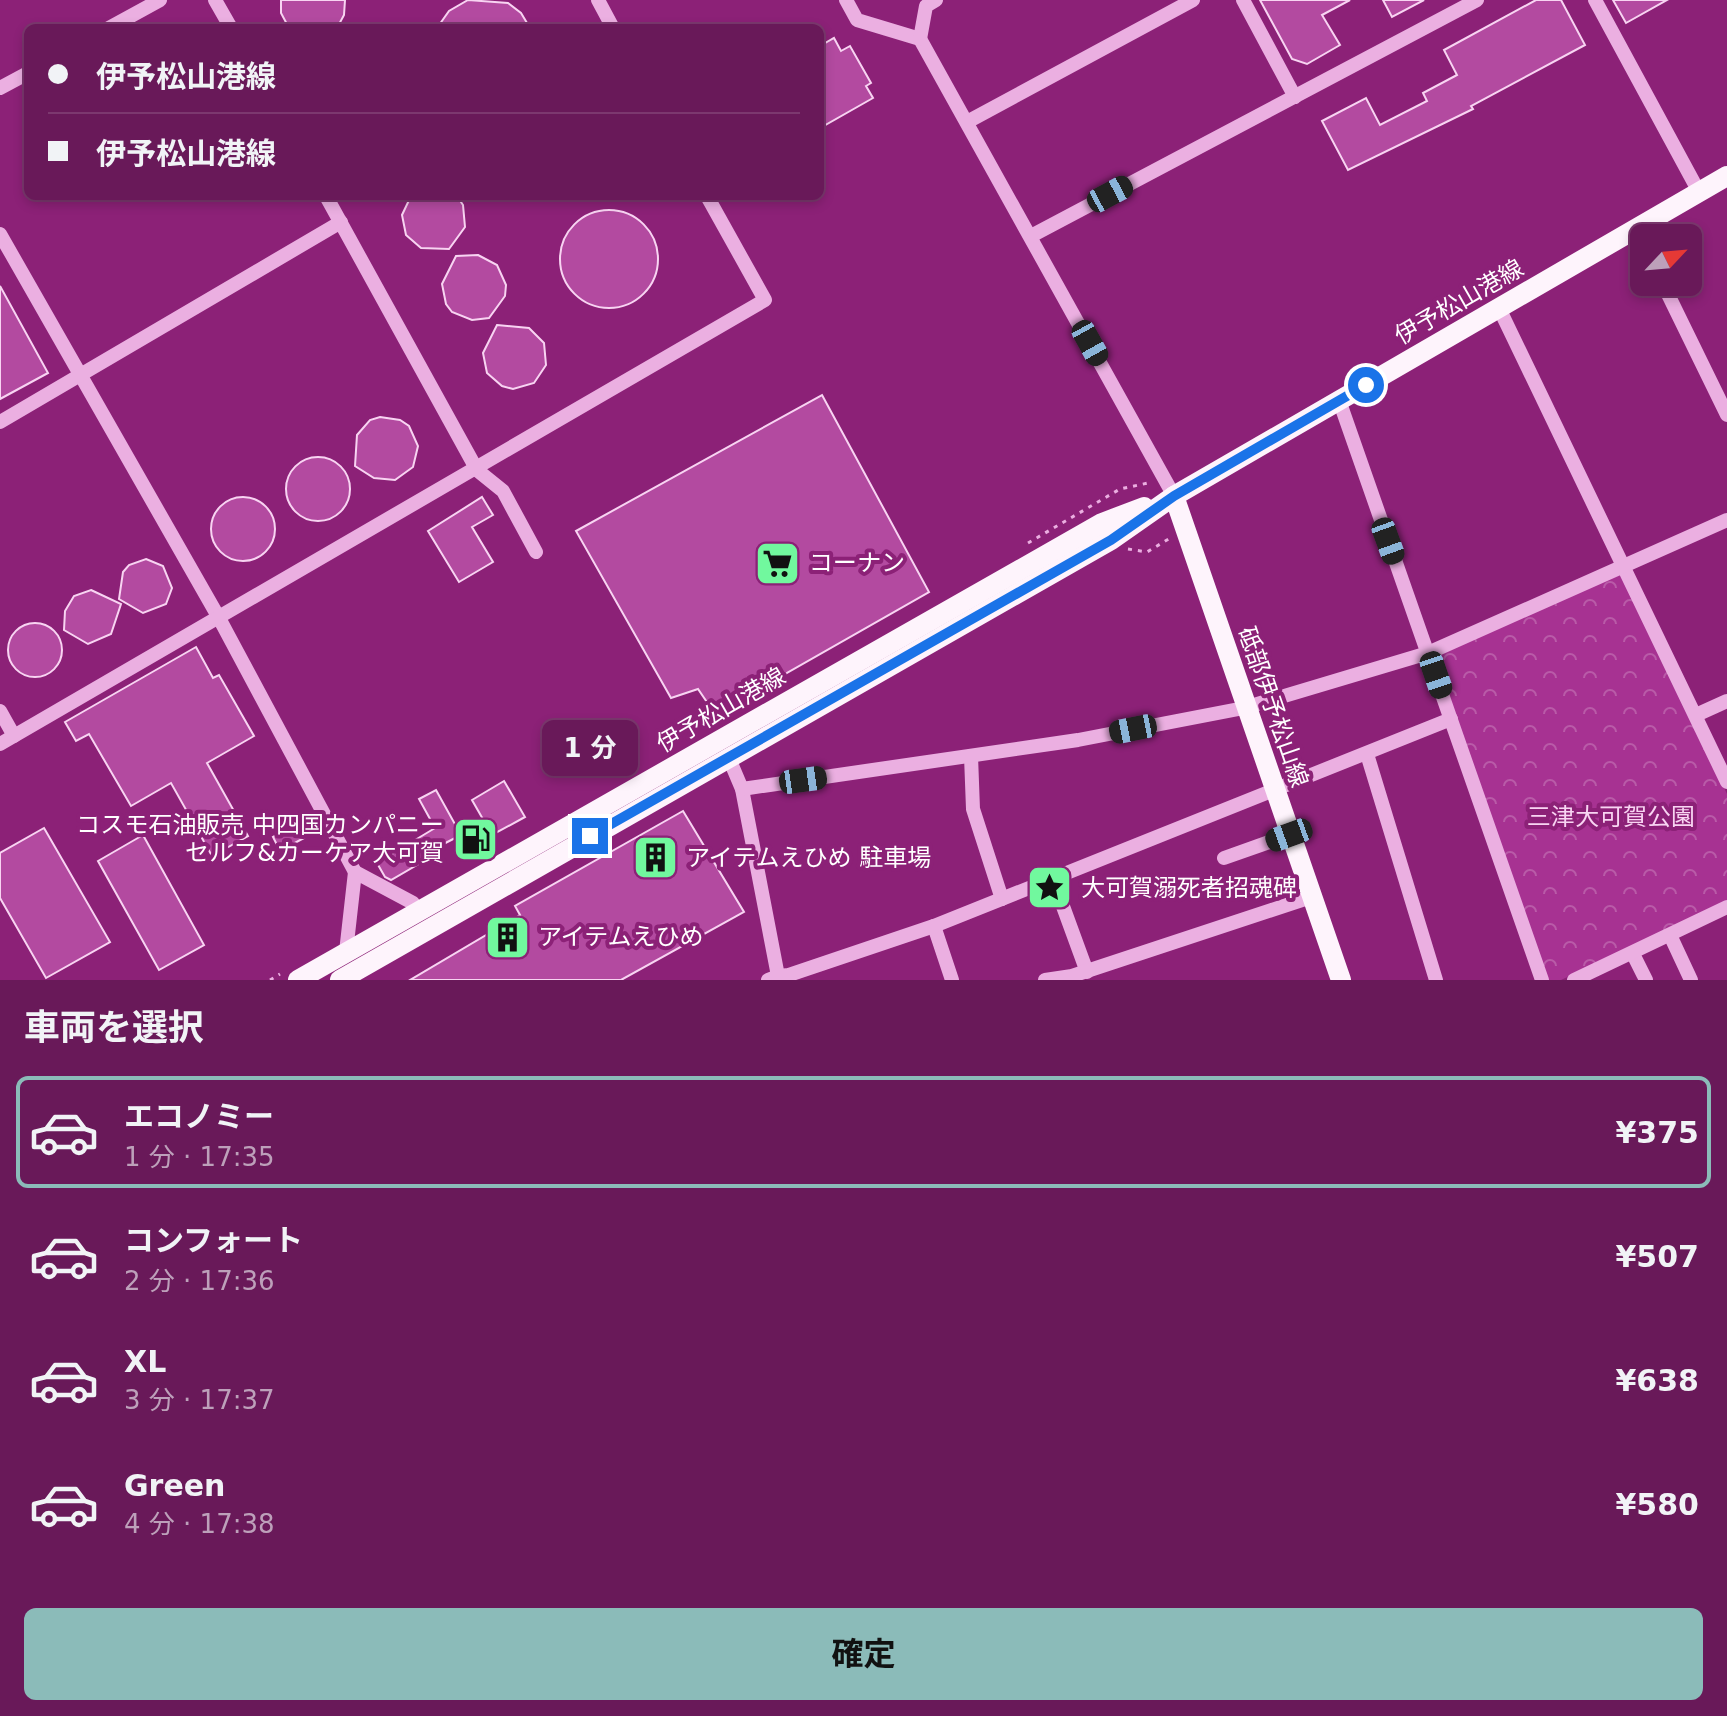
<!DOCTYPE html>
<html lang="ja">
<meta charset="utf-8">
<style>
body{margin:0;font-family:"DejaVu Sans","Noto Sans JP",sans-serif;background:#6e225f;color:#f1f3f6;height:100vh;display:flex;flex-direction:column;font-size:30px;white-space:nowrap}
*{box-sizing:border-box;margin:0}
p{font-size:26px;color:#bda0ba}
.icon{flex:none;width:44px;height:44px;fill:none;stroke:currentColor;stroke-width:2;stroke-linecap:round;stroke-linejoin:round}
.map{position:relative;height:980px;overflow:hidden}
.details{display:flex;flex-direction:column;background:#691959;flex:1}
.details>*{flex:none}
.guide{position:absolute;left:24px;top:24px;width:800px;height:176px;border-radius:12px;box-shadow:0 4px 12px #0003,0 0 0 2px #7c386f;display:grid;align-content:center;height:176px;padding:0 24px;background:#691959}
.needle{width:52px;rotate:64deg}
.fabs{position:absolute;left:1630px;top:224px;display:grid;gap:16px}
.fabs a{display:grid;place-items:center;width:72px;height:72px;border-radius:12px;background:#691959;box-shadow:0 4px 12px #0003,0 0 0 2px #7c386f;font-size:40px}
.end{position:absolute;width:36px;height:36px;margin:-18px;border:10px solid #1a73e8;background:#fff;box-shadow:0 0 0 4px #fff}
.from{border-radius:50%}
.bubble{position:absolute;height:56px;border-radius:12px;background:#691959;box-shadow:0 4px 12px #0003,0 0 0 2px #7c386f;font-size:26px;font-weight:700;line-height:56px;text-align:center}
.car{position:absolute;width:24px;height:48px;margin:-24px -12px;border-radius:10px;box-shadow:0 0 6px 2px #0007;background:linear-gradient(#222 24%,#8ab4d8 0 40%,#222 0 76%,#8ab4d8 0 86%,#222 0)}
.guide b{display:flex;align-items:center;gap:28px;height:76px;font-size:30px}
.guide b+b{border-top:2px solid #7c386f}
.guide i{width:20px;height:20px;background:#f1f3f6}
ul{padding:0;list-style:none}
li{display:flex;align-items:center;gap:24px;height:112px;margin:0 16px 12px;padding:0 8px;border:4px solid transparent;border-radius:12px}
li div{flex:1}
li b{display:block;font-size:30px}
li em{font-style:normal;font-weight:700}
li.current{border-color:#8bbbb9}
li>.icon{width:72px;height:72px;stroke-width:1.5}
h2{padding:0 24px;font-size:36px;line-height:96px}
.cta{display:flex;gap:16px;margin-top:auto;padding:16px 24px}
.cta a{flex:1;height:92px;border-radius:12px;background:#8bbbb9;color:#111;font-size:32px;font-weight:700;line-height:92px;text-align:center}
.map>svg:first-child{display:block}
.park{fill:url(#park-crowns)}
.building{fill:#b34aa0;stroke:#f8d4f2;stroke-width:2}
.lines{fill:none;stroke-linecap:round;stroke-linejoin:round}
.path{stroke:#ebafe1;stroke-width:3;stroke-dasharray:4 6;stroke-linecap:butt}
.minor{stroke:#ebafe1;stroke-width:14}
.major{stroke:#fef4fc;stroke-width:20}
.route{stroke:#1a73e8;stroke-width:10}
.labels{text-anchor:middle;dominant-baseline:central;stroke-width:8;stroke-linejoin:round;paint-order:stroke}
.street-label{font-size:24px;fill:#fff;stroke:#8c2177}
.poi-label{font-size:24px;fill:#fff;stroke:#8c2177;text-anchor:start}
.park-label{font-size:24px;fill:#f8d4f2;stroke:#8c2177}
</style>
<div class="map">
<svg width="1727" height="980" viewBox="0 0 1727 980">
<defs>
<pattern id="park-crowns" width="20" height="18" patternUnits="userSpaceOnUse" patternTransform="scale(2)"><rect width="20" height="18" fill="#a73292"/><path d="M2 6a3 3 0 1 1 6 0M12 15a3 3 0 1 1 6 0" fill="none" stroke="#b95ba8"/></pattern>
</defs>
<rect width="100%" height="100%" fill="#8c2177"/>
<polygon class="park" points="1622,573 1727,794 1727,900 1561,980 1547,980 1433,656"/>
<g class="building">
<polygon points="281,0 345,0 344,15 337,28 289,28 281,13"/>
<polygon points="468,0 508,3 521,13 530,28 437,28 449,11"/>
<polygon points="1260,0 1350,0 1322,15 1340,45 1307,64 1292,59"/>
<polygon points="1383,0 1424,0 1392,17"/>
<polygon points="1536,0 1561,0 1585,45 1471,106 1473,109 1348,170 1322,121 1366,98 1380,125 1427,101 1423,93 1457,75 1444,50"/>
<polygon points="1613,0 1667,0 1626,23"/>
<polygon points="834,38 841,51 850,46 871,83 866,86 873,98 820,128 820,46"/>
<polygon points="411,196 457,196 463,205 465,227 449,249 421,248 406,235 402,215"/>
<circle cx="609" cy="259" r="49"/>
<polygon points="478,255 497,265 506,285 505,296 489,318 472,320 452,312 446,304 442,284 456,256"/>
<polygon points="0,286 48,373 0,399"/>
<polygon points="497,325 529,328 544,343 546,365 534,383 513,389 502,386 487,373 483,353"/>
<polygon points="822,395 929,592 715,714 698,689 671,698 576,531"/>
<polygon points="380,417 400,420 409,426 418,446 413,467 395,480 374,478 355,466 357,435 370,420"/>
<circle cx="318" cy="489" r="32"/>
<circle cx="243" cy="529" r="32"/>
<polygon points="482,497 493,515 472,527 493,562 459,582 428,531"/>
<polygon points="146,559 163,566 172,588 166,604 143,613 119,599 123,572 129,565"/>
<polygon points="91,590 121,604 111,634 88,644 64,630 65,611 74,596"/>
<circle cx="35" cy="650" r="27"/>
<polygon points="196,647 213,678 219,675 254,736 207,763 248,836 212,856 171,783 131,806 89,734 76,741 65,722"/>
<polygon points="504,781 525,817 492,835 472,800"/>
<polygon points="436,790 461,835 426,853 429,858 391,880 385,877 377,863 435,828 419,799"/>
<polygon points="683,811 744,912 621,980 410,980 520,915 515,906"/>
<polygon points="297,824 304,838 280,851 273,837"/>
<polygon points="44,828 110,942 46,978 0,898 0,853"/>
<polygon points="143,835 204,945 159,970 98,861"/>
</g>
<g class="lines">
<g class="path">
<polyline points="1028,543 1120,489 1148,483"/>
<polyline points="1128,549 1147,552 1172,537"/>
<polyline points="270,980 280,974"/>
</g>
<g class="minor">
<polyline points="215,0 231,28"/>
<polyline points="598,0 613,28"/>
<polyline points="846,0 857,20 920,39 1174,496"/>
<polyline points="1243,0 1295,97"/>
<polyline points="1595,0 1699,192"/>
<polyline points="109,28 160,0"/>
<polyline points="920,39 926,6 936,0"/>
<polyline points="0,88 28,73"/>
<polyline points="967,122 1193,0"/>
<polyline points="326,196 477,470 503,491 536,552"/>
<polyline points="1637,230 1644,245"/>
<polyline points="0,234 219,618 355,872"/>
<polyline points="1031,236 1477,0"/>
<polyline points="1662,282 1727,415"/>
<polyline points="1499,308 1727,782"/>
<polyline points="1339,400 1542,980"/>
<polyline points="0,422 341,222"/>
<polyline points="0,711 14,736"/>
<polyline points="1696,715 1727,701"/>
<polyline points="0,744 765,300 707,196"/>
<polyline points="1367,754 1436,980"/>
<polyline points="728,756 742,789 778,976 768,980"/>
<polyline points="971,756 973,809 1002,899"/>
<polyline points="742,789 1078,740 1244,708 1428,653 1727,520"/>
<polyline points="1224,858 1289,835"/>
<polyline points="1053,879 1087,972"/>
<polyline points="934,926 952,980"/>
<polyline points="1670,935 1691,980"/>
<polyline points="346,952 355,872 413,903 420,911"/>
<polyline points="1633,954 1646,980"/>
<polyline points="778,976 789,975 934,926 1451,719"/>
<polyline points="1045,980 1072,976 1311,897"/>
<polyline points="1574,980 1727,907"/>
</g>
<g class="major">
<polyline points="1174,496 1341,980"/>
<polyline points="298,980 1102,523 1144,507"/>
<polyline points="340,980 1111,540 1174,496 1727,176"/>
</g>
</g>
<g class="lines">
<polyline class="route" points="590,836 1111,540 1174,496 1366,385"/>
</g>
<defs>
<symbol id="supermarket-square" viewBox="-11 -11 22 22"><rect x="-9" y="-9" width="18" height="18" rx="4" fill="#71f89e" stroke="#8c2177"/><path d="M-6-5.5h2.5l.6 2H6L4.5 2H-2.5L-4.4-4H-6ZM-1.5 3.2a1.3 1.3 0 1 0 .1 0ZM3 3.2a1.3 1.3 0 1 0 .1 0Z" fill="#111"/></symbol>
<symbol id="fuel-square" viewBox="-11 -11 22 22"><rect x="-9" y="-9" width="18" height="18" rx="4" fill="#71f89e" stroke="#8c2177"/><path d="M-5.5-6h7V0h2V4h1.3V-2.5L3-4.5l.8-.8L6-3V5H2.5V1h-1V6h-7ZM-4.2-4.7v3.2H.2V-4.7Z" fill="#111"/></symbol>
<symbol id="building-square" viewBox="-11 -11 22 22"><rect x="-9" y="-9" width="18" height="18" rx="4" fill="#71f89e" stroke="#8c2177"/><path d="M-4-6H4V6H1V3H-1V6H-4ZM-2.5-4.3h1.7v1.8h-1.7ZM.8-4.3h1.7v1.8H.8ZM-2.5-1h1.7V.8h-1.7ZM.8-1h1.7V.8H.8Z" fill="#111"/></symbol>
<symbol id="sight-square" viewBox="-11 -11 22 22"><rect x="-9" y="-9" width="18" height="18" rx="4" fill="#71f89e" stroke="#8c2177"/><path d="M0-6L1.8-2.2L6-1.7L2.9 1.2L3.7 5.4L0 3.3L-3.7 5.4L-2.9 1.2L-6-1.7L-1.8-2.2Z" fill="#111"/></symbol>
</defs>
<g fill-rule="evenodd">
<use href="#supermarket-square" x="752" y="538" width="51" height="51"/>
<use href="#fuel-square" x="450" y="814" width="51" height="51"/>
<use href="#building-square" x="630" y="832" width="51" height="51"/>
<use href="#sight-square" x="1024" y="862" width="51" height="51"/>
<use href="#building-square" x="482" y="912" width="51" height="51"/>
</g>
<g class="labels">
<g class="street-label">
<text transform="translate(1459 302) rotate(-30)">伊予松山港線</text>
<text transform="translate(1273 707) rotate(71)">砥部伊予松山線</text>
<text transform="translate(721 710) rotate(-30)">伊予松山港線</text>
</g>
<g class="poi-label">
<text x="809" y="563">コーナン</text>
<text x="444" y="825" text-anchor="end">コスモ石油販売 中四国カンパニー<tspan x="444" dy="28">セルフ&amp;カーケア大可賀</tspan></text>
<text x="686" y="858">アイテムえひめ 駐車場</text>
<text x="1081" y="888">大可賀溺死者招魂碑</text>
<text x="538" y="937">アイテムえひめ</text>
</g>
<g class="park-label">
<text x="1611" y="817">三津大可賀公園</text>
</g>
</g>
</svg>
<div class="fabs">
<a><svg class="needle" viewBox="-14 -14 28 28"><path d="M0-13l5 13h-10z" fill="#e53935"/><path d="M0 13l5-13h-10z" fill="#bda0ba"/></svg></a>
</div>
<i class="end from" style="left:1366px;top:385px"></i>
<i class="end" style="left:590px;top:836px"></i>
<div class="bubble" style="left:542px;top:720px;width:96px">1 分</div>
<i class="car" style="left:1110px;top:194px;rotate:62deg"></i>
<i class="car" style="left:1090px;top:343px;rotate:151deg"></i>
<i class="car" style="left:1388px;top:541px;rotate:160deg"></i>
<i class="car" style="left:1436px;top:675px;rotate:161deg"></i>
<i class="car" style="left:1133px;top:729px;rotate:259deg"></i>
<i class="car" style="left:803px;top:780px;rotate:82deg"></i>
<i class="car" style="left:1289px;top:835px;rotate:250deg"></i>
<div class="guide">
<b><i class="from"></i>伊予松山港線</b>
<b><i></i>伊予松山港線</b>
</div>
</div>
<section class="details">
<h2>車両を選択</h2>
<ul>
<li class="current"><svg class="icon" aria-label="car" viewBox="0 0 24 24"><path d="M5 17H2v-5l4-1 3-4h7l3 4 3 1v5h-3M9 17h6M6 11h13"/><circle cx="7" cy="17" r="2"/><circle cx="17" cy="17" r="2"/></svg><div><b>エコノミー</b><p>1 分 · 17:35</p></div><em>¥375</em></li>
<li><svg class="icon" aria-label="car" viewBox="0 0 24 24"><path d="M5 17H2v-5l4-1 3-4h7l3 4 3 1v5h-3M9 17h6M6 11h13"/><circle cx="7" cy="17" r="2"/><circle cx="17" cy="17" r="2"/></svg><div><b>コンフォート</b><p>2 分 · 17:36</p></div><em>¥507</em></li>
<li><svg class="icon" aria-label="car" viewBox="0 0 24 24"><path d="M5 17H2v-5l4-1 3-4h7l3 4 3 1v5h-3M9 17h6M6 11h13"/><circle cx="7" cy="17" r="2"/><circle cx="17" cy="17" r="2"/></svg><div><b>XL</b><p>3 分 · 17:37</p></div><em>¥638</em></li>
<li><svg class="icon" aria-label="car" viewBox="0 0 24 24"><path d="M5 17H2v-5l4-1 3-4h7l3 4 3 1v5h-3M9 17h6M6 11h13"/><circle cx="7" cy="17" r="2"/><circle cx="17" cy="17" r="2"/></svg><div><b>Green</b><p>4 分 · 17:38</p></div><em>¥580</em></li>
</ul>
<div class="cta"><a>確定</a></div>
</section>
